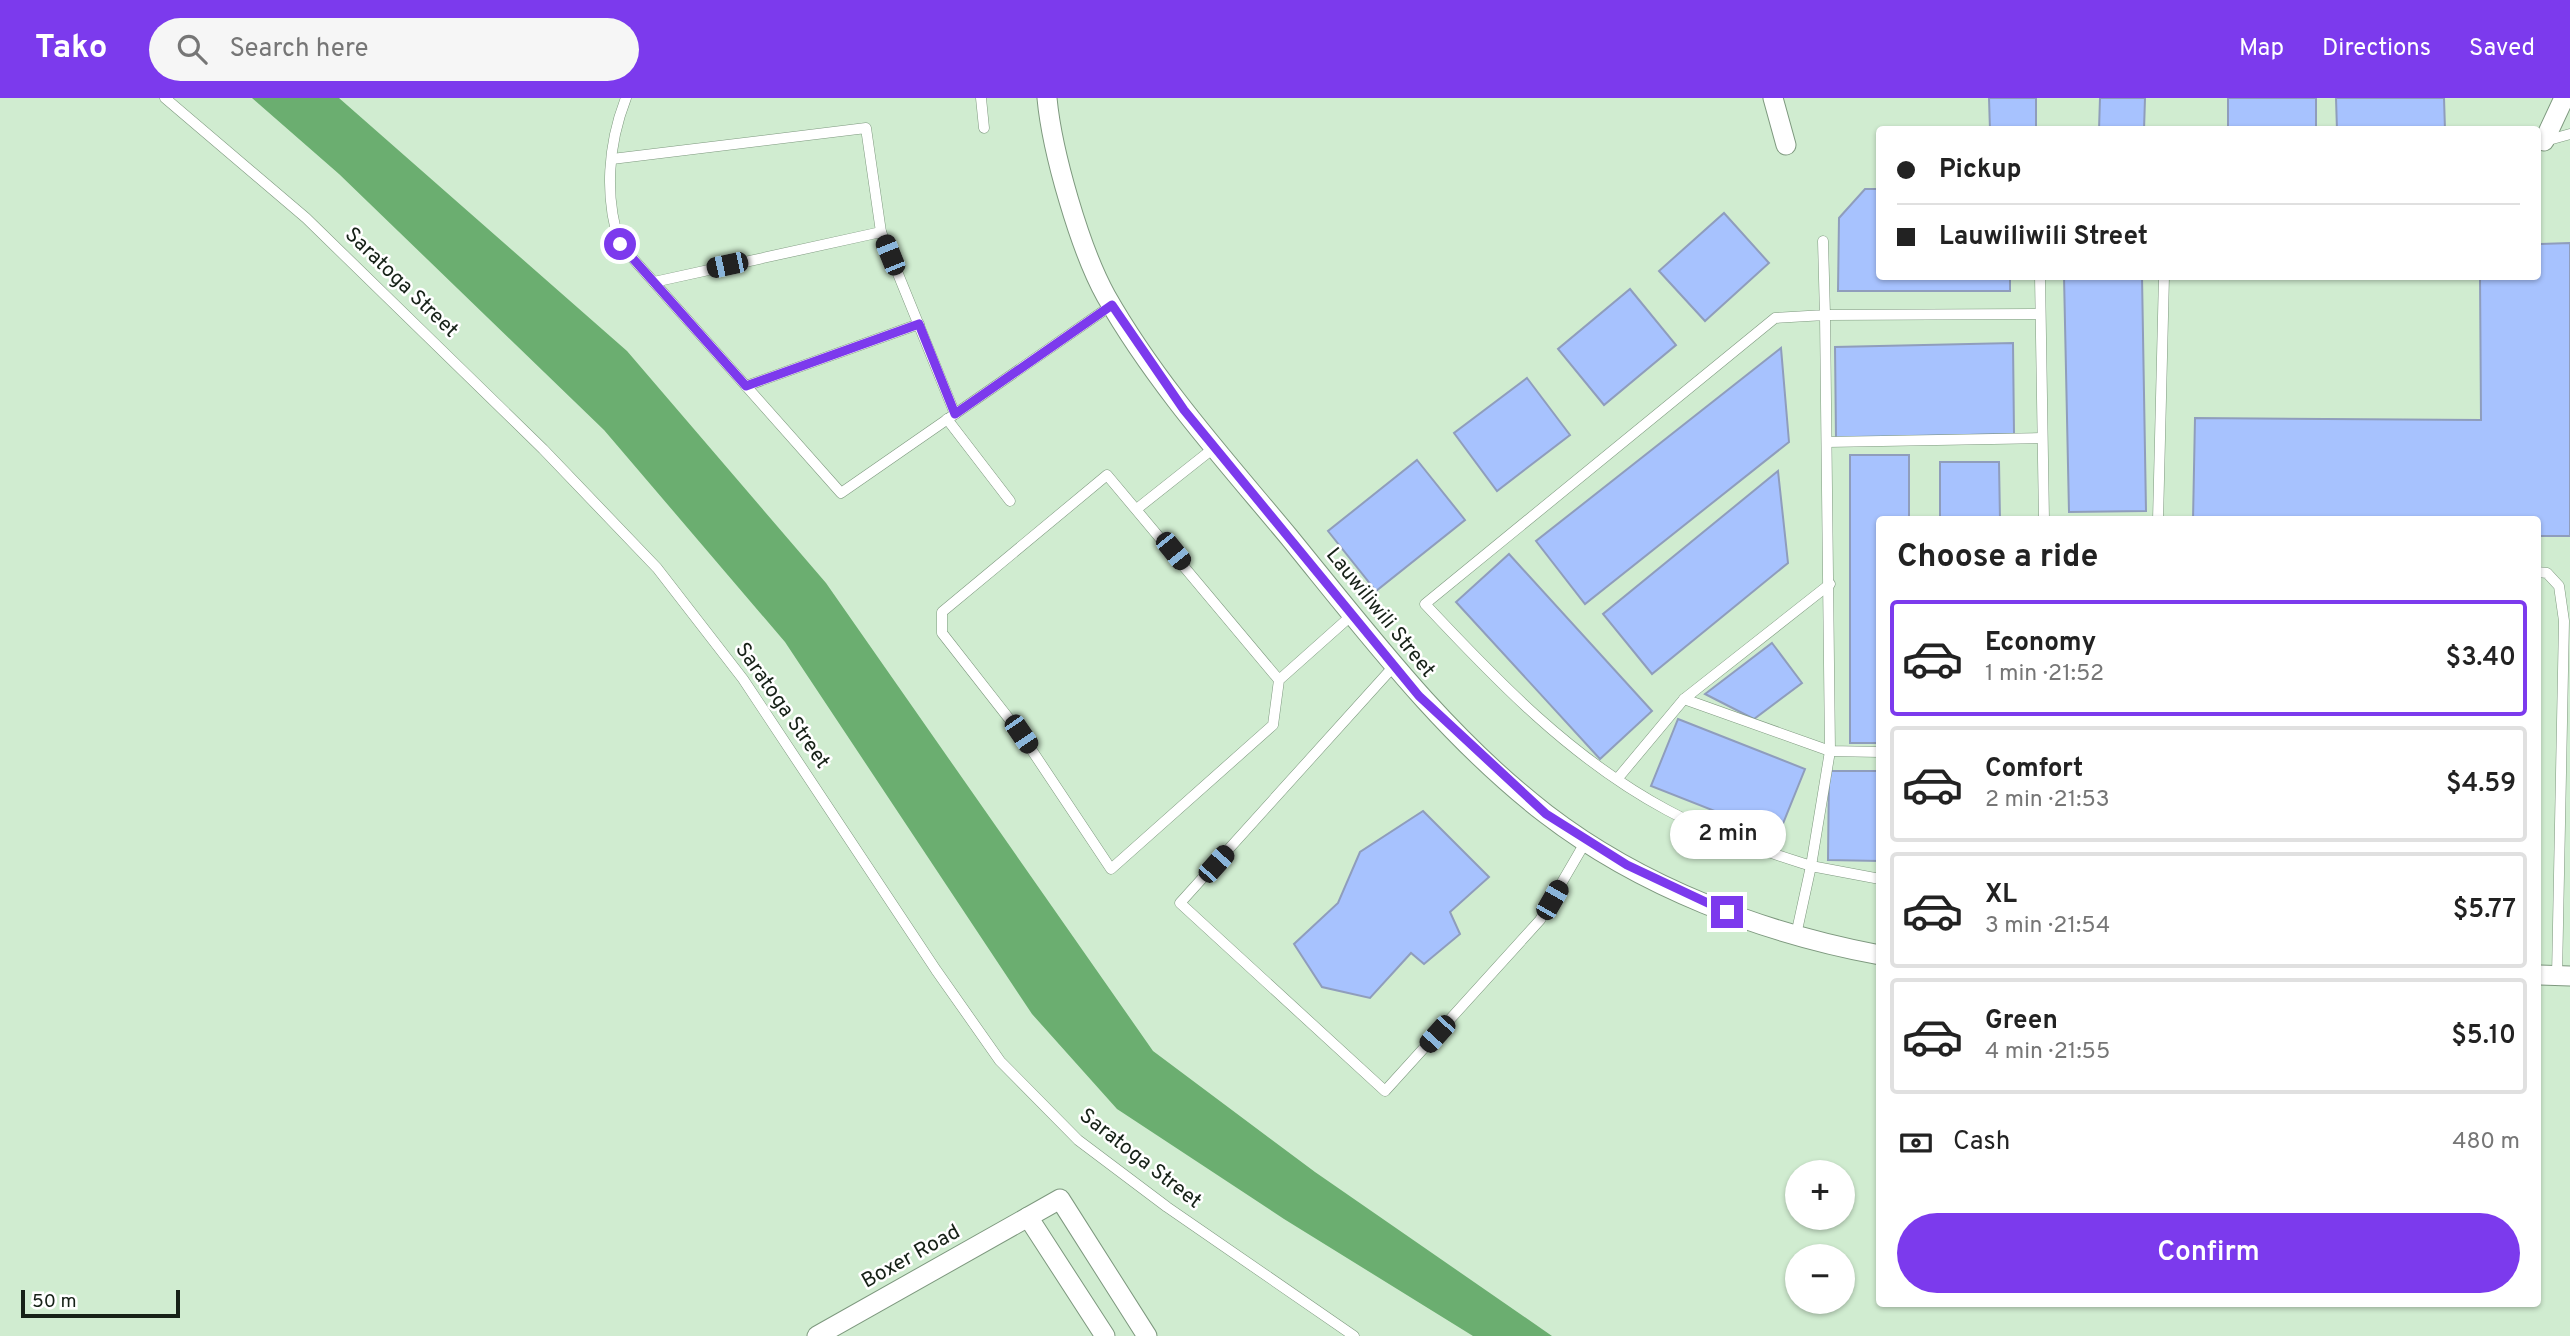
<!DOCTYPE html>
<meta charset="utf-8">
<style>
body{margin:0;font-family:Overpass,sans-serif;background:#f6f6f6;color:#222;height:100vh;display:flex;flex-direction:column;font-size:26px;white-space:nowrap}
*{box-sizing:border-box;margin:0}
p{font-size:23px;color:#767676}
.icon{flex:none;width:38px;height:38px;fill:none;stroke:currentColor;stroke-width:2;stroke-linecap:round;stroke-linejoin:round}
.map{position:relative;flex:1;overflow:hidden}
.side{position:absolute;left:1876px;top:418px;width:665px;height:791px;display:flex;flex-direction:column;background:#fff;border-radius:7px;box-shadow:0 2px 5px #0004}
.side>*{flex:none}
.hud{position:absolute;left:1876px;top:28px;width:665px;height:154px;border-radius:7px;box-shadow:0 2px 5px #0004;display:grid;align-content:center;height:154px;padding:0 21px;background:#fff}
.fabs{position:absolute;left:1785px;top:1062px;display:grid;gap:14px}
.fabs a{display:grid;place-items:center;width:70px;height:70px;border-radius:50%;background:#fff;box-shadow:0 2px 5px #0004;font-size:35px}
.scale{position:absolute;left:21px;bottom:18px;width:159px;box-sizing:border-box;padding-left:7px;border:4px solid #162117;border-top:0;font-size:19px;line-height:24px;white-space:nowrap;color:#162117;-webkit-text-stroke:5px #fff;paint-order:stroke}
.end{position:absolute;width:32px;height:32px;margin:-16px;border:9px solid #7c3aed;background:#fff;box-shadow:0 0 0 4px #fff}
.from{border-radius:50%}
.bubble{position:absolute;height:49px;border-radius:24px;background:#fff;box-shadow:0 2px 5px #0004;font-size:23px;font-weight:600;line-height:49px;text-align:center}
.car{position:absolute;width:21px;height:42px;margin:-21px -10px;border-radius:9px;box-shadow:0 0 5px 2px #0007;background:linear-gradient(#222 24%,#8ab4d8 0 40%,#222 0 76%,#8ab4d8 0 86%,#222 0)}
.hud b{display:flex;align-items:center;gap:24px;height:66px;font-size:26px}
.hud b+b{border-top:2px solid #e0e0e0}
.hud i{width:18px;height:18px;background:#222}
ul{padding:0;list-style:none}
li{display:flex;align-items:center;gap:21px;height:116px;margin:0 14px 10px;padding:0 7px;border:4px solid #e0e0e0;border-radius:7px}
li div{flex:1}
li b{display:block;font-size:26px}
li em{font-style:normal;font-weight:600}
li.selected{border-color:#7c3aed}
li>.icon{width:63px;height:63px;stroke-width:1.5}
h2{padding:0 21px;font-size:32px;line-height:84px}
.pay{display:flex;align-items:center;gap:18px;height:77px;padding:0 21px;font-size:26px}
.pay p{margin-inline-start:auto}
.cta{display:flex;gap:14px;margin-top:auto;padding:14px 21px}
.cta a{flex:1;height:80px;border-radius:42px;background:#7c3aed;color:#fff;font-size:28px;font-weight:600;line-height:80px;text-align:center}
header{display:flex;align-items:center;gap:42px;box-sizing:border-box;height:98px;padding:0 35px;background:#7c3aed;color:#fff}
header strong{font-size:33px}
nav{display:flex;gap:38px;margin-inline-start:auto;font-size:24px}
.search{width:490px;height:63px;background:#f6f6f6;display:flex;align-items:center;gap:18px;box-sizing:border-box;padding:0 24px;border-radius:38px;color:#767676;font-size:26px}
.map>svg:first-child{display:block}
.water{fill:#6bae70}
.building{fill:#a7c2fe;stroke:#8f9dbc;stroke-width:2}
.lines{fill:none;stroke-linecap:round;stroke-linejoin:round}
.lane-casing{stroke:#7d987e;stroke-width:11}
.street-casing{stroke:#7d987e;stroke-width:21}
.lane{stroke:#fff;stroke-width:10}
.street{stroke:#fff;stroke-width:19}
.route{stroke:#7c3aed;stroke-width:9}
.labels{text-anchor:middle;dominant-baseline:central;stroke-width:5;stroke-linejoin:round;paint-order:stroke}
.street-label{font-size:21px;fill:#162117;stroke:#fff}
</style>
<header>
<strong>Tako</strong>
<div class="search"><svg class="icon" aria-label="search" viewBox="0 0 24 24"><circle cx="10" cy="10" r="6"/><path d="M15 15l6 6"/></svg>Search here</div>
<nav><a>Map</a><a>Directions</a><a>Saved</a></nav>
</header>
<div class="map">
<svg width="2570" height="1238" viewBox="0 0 2570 1238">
<rect width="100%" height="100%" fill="#d0ecd0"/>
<polygon class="water" points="252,0 339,0 627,253 826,485 1153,953 1315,1074 1552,1238 1473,1238 1284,1121 1117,1011 1032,916 785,544 604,332 339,76"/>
<g class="building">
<polygon points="1989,0 2036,0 2036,32 1990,32"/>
<polygon points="2100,0 2145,0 2144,32 2099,32"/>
<rect x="2228" y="0" width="88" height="32"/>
<polygon points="2336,0 2444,0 2445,32 2337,32"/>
<polygon points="1865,91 1880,91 1880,178 2010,178 2010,193 1838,193 1839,120"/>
<polygon points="1724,115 1769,165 1705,223 1659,173"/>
<polygon points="2570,145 2570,438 2538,438 2538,422 2193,422 2195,320 2481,322 2480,178 2538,178 2538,146"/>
<polygon points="2064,178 2142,178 2146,413 2069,414"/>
<polygon points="1630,191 1676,247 1604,307 1558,251"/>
<polygon points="2013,245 2014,336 1836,340 1835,249"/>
<polygon points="1781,250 1789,344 1585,506 1536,443"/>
<polygon points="1527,280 1570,337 1497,393 1454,335"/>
<polygon points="1850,357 1909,357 1909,422 1880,422 1880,645 1850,645"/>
<polygon points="1417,362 1465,422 1376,493 1328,433"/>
<polygon points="1940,364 1999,364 2000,422 1940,422"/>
<polygon points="1778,373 1788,465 1652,576 1603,516"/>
<polygon points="1509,456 1652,613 1600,661 1456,504"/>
<polygon points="1772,545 1802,585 1754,621 1705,596"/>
<polygon points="1678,621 1805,671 1778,738 1651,688"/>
<polygon points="1829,673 1880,673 1880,763 1828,762"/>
<polygon points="1423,713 1489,779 1450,814 1460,836 1424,866 1411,855 1370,900 1322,889 1294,846 1338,805 1360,754"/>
</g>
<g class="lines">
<defs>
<g id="lane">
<polyline points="165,0 306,120 543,351 657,470 743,581 936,872 1000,963 1078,1042 1167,1109 1354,1238"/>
<path d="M626,0C608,46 604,99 620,146L841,395L1112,207"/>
<polyline points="981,0 984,30"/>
<polyline points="2545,43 2570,36"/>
<polyline points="612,61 866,30 881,134"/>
<path d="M1823,143L1825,217L1775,220L1425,506C1498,584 1572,661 1667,712C1713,737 1762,752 1811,768L1830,653L1825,217L2040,216"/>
<polyline points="2040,178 2044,422"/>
<polyline points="654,184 881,134 955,316"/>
<polyline points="746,288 919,226"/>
<polyline points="947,321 1010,403"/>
<polyline points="1827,344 2042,340"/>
<polyline points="1138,410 1215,349"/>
<polyline points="2158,422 2164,178"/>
<polyline points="2538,474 2547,475 2559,488 2564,523 2557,878"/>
<polyline points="1830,486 1684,601 1830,653 1880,654"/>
<polyline points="1394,568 1180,805 1385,993 1540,822 1586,743"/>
<polyline points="1279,582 1273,627 1111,771 1021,636 942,535 942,514 1107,377 1279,582 1352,517"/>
<polyline points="1618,680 1684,601"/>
<polyline points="1796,837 1811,768 1880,781"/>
</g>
<g id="street">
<path d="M1047,0C1052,54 1080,151 1106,198C1156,286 1225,362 1289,439C1368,536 1445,638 1546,716C1641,789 1762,835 1880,857"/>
<polyline points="1773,0 1786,47"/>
<polyline points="2544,43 2564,0"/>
<polyline points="2538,877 2570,878"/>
<polyline points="1028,1119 1105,1238"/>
<polyline points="817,1238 1060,1101 1147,1238"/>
</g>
</defs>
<use href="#lane" class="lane-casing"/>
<use href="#street" class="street-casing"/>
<use href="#lane" class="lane"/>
<use href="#street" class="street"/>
</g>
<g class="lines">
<polyline class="route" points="620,146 746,288 919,226 955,316 1112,207 1184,312 1419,598 1546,716 1627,767 1727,814"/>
</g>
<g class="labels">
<g class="street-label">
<text transform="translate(401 185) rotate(44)">Saratoga Street</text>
<text transform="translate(1380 515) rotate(51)">Lauwiliwili Street</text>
<text transform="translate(782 608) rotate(55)">Saratoga Street</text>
<text transform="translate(1140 1061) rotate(38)">Saratoga Street</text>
<text transform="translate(911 1159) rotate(-29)">Boxer Road</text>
</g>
</g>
</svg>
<div class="fabs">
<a>+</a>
<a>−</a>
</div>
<div class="scale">50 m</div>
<i class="end from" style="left:620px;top:146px"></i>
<i class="end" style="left:1727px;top:814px"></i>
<div class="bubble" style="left:1670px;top:712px;width:116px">2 min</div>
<i class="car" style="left:890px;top:157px;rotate:338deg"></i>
<i class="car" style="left:727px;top:167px;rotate:258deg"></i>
<i class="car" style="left:1173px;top:453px;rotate:141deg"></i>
<i class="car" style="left:1021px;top:636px;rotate:146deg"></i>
<i class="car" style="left:1216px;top:766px;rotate:42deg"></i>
<i class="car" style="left:1552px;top:802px;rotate:30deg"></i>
<i class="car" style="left:1437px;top:936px;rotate:222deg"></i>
<div class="hud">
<b><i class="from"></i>Pickup</b>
<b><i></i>Lauwiliwili Street</b>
</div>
<section class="side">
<h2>Choose a ride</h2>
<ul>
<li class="selected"><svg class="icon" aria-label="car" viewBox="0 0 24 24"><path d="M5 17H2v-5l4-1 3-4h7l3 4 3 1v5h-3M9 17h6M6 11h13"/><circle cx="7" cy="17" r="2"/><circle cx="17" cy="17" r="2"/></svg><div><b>Economy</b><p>1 min · 21:52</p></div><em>$3.40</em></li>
<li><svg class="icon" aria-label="car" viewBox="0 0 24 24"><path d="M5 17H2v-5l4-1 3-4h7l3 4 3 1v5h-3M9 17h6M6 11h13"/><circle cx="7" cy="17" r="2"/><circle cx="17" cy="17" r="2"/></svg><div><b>Comfort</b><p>2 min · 21:53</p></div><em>$4.59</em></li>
<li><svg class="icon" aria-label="car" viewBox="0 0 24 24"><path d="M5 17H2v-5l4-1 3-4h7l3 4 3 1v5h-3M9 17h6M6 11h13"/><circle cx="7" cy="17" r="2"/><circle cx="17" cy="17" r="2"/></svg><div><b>XL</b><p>3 min · 21:54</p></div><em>$5.77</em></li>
<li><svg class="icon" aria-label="car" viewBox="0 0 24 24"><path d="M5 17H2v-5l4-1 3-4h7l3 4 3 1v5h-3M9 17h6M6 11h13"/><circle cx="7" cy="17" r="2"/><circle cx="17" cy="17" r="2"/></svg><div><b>Green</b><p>4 min · 21:55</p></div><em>$5.10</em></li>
</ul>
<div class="pay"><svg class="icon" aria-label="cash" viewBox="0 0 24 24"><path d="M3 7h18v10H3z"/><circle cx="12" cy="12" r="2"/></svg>Cash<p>480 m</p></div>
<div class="cta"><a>Confirm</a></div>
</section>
</div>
